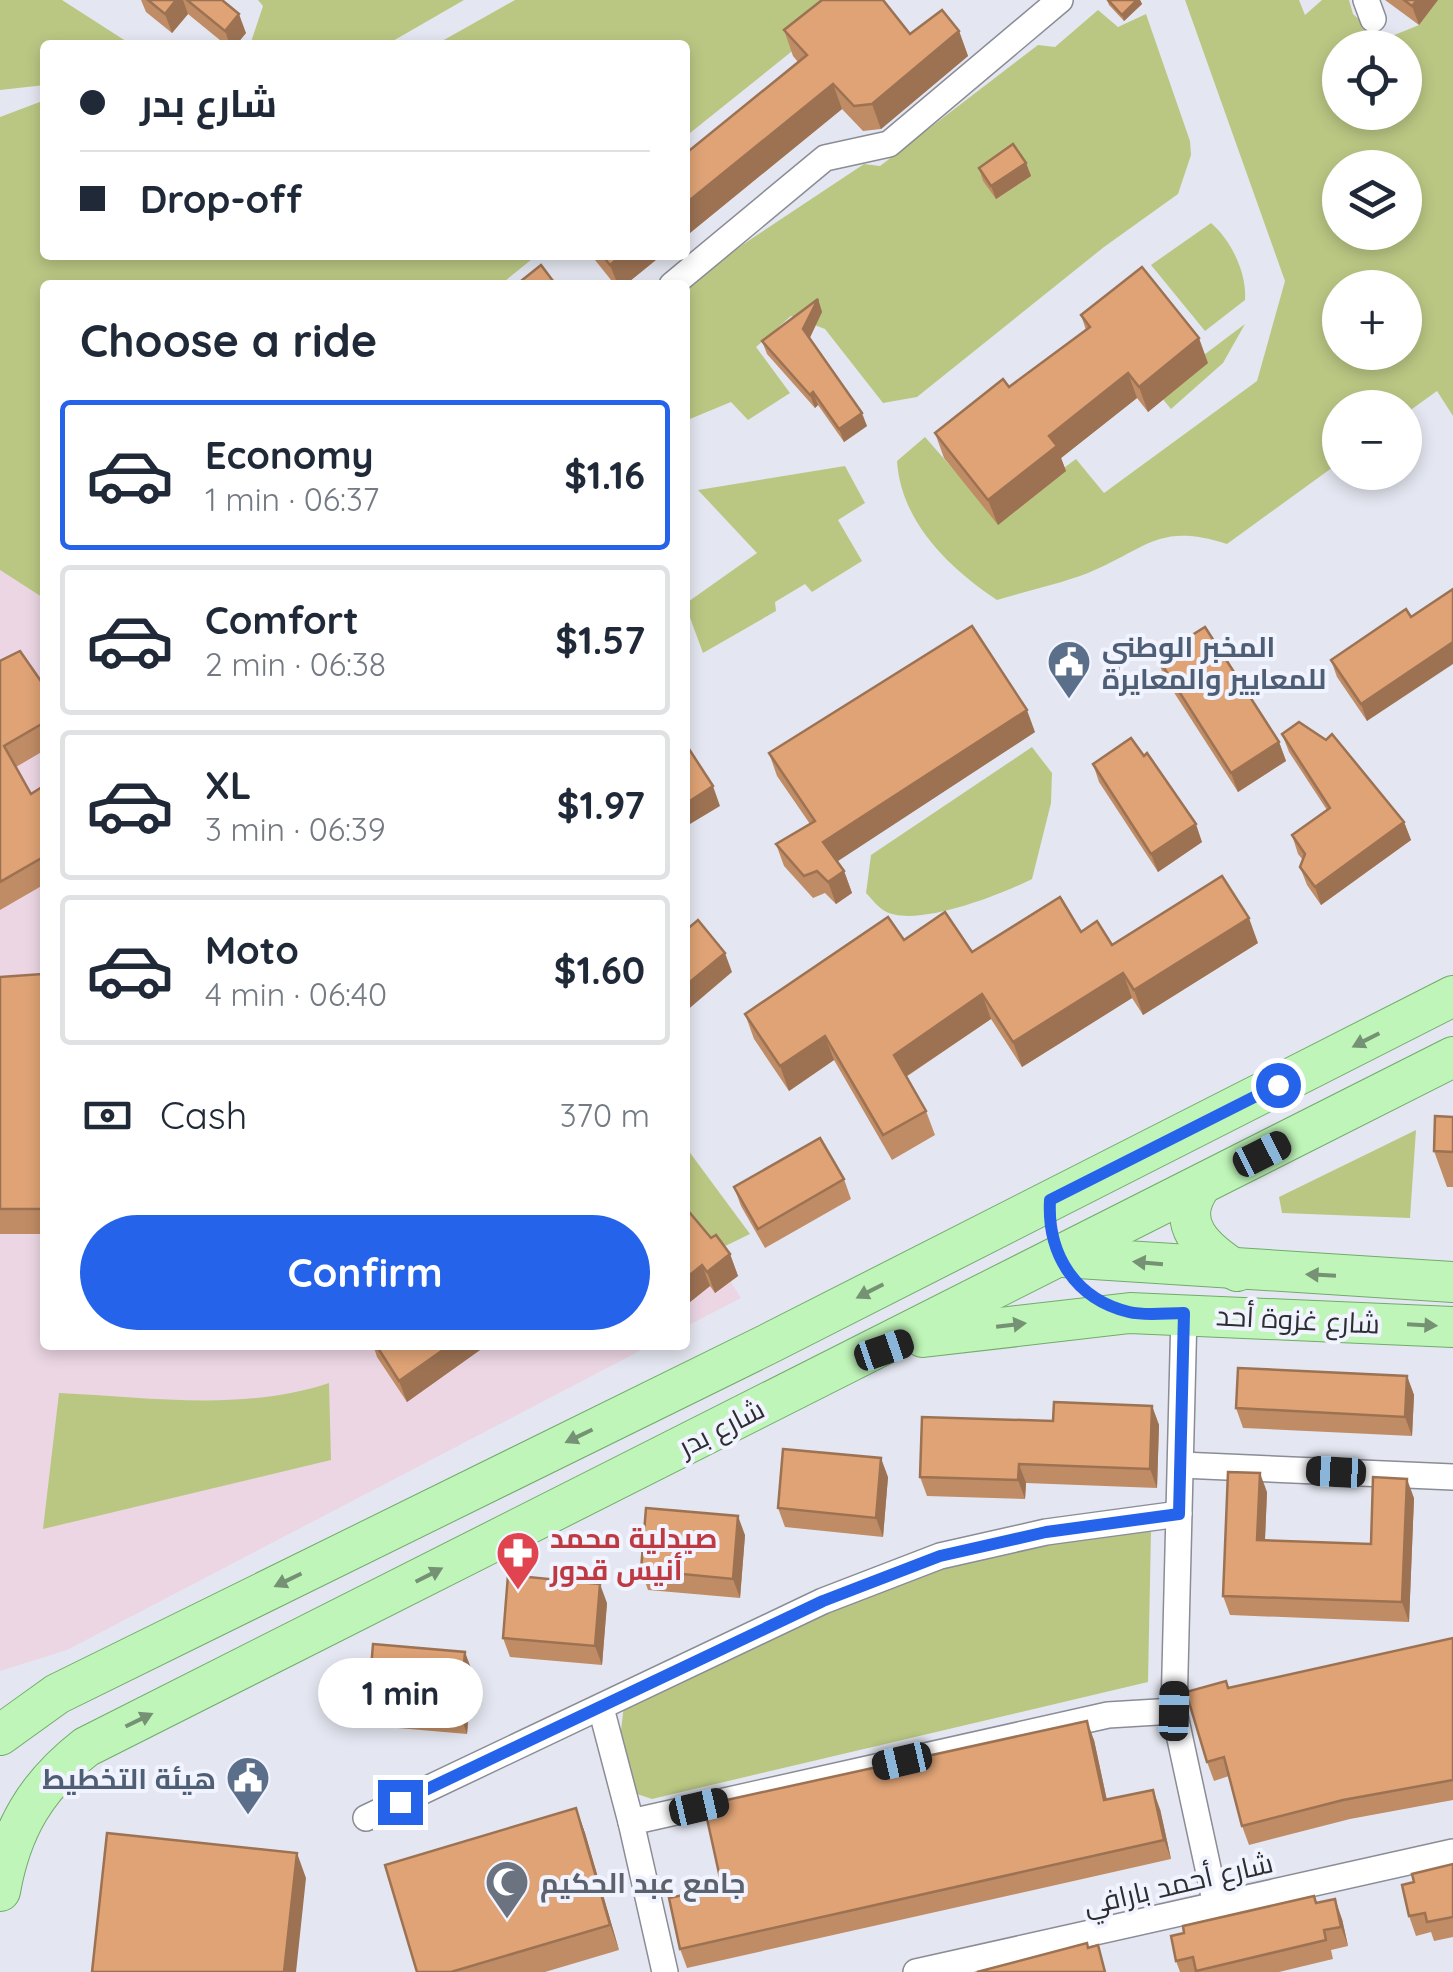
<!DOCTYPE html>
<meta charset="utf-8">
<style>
body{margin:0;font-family:Quicksand,Cairo,sans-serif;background:#f2f2f3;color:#1f2937;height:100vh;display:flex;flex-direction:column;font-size:38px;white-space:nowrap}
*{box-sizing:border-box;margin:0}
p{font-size:32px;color:#747a83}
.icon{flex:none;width:55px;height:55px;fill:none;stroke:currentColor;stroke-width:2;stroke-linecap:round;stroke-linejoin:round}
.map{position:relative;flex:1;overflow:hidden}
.drawer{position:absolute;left:40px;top:280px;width:650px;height:1070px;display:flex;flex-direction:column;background:#fff;border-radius:10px;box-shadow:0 5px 15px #0003}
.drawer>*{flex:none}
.guide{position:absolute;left:40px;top:40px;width:650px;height:220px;border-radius:10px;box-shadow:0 5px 15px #0003;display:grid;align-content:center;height:220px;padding:0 40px;background:#fff}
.controls{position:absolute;left:1322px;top:30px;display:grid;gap:20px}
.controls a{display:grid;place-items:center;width:100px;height:100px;border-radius:50%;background:#fff;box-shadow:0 5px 15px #0003;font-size:50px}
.end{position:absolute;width:45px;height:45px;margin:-22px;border:12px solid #2563eb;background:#fff;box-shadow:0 0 0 5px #fff}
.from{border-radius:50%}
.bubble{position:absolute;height:70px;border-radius:35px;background:#fff;box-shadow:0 5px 15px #0003;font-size:32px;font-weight:700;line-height:70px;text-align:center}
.car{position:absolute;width:30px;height:60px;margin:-30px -15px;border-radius:12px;box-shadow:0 0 8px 2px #0007;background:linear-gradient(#222 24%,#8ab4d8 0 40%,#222 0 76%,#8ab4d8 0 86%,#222 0)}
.guide b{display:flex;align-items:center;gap:35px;height:95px;font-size:38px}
.guide b+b{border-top:2px solid #e0e1e3}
.guide i{width:25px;height:25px;background:#1f2937}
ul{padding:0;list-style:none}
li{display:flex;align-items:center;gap:30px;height:150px;margin:0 20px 15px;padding:0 20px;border:5px solid #e0e1e3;border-radius:10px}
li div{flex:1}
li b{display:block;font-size:38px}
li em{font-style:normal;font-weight:700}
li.active{border-color:#2563eb}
li>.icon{width:90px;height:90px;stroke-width:1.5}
h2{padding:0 40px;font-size:45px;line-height:120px}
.pay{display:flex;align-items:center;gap:25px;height:110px;padding:0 40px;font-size:38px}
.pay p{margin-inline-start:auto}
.button{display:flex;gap:20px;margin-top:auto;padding:20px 40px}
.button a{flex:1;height:115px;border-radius:60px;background:#2563eb;color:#fff;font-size:40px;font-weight:700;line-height:115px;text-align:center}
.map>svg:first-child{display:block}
.medical{fill:#ecd6e4}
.green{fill:#bac783;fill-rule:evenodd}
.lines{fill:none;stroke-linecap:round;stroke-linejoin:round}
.street-casing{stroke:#8a8c96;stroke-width:28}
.primary-casing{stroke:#71ab6a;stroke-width:42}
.street{stroke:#fff;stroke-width:25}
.primary{stroke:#bff5b8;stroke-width:40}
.wall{fill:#c08c65}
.shaded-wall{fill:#9c7253}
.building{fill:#dfa376;stroke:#9c7253;stroke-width:2.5}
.oneway{fill:#769274}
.route{stroke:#2563eb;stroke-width:12}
.labels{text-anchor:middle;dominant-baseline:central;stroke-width:8;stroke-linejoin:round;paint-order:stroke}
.service-label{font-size:28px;font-weight:bold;fill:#4e5e75;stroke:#f1f4fe;text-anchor:start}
.street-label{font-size:28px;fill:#2d2e31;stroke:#f1f4fe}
.health-label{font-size:28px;font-weight:bold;fill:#be3a42;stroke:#f1f4fe;text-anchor:start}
.worship-label{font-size:28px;font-weight:bold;fill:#5b616d;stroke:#f1f4fe;text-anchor:start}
</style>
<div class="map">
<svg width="1453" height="1972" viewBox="0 0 1453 1972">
<rect width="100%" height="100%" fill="#e4e7f1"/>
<g class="medical">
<polygon points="0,570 45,599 45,1345 651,1345 67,1650 0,1671"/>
<polygon points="685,1211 741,1298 685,1327"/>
</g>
<g class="green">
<polygon points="0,0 62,0 132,45 45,45 45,85 0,90"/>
<polygon points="258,0 464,0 386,45 250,45 263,6"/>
<polygon points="515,0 856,0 685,137 685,45 435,45"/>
<path d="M1185,0H1299L1305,15L1322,0H1349L1353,14L1382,40L1419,25L1438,0H1453V416L1437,391L1405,414V408H1340V462L1227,544C1158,522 1147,549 1088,573C1059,584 1027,591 997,600C949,568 901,522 897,461L925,437L996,518L1076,459L1104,493L1257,381L1285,281ZM1340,48H1405V112H1340ZM1340,168H1405V232H1340ZM1340,288H1405V352H1340Z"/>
<polygon points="1098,10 1118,27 1146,14 1190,141 1191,155 1178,194 1104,247 917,397 883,403 825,329 791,316 756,347 790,393 748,420 731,402 685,421 682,285 864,164 880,166 1038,45 1055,47"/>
<polygon points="45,100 45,255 537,255 500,285 45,285 45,599 0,570 0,117"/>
<path d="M1211,223C1231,240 1247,273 1245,300L1205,331L1151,265Z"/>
<polygon points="1245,324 1223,363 1171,409 1156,391"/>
<polygon points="845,466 865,503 838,520 862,561 812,592 805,584 775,602 776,611 703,653 685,604 757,553 698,490"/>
<path d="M1032,747L1052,773L1051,803L1032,879C1002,894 914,930 883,910C877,906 871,898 866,893L871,855Z"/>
<polygon points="1416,1130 1410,1218 1282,1213 1279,1197"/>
<polygon points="685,1146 750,1234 713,1252 685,1216"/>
<path d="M329,1383L331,1460L43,1529L59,1393C148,1397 243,1412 329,1383Z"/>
<path d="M1151,1531L1148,1682L652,1799L631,1792L619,1747L624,1705C720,1658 817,1608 918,1574C993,1549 1073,1538 1151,1531Z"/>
</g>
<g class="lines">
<defs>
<g id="street">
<polyline points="1366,0 1373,19"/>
<polyline points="672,285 825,158 889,144 1060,0"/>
<polyline points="1184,1313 1174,1711 1216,1905"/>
<polyline points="1181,1465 1453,1477"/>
<polyline points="601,1708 631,1822"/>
<polyline points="366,1818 823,1601 940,1556 1046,1532 1179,1514"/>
<polyline points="665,1972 631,1822 1108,1715 1174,1711"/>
<polyline points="916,1972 1453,1852"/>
</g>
<g id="primary">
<path d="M1201,1185C1173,1224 1204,1250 1237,1271"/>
<polyline points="1063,1257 1453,1282"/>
<polyline points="923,1337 1130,1313 1453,1327"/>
<polyline points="0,1735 57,1694 768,1344 1453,996"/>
<path d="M0,1891C11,1829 36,1786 86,1747L1453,1057"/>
</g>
</defs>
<use href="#street" class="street-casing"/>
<use href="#primary" class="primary-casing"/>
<use href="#street" class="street"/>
<use href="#primary" class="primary"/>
</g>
<g class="wall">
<polygon points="141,0 222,0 246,33 236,45 226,45 188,14 172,33 146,12"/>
<polygon points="1107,0 1140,0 1142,4 1124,21 1109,5"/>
<polygon points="1385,0 1438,0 1419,25"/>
<polygon points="784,30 910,34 959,31 968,56 881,129 863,131 842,109 685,237 685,154 798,62 793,56"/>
<polygon points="1026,163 1031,176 996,199 983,181 979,168"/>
<polygon points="593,255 662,255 625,285 615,285 595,260"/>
<polygon points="818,299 822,312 809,338 867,426 844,442 818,405 815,408 767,354 762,341"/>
<polygon points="1081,315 1208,363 1148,412 1137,398 1061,458 1066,471 998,525 944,458 935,433 1009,387 1086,330"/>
<polygon points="1411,617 1367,721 1337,677 1331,660"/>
<polygon points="1157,657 1279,742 1286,761 1238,792 1164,677"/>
<polygon points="0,661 45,687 45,750 16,767 31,794 45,785 45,884 0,910"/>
<polygon points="1035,732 837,861 844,871 852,893 836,904 825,893 813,898 784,866 776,844 810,824 777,776 769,753"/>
<polygon points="1282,734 1404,822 1411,840 1321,905 1307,885 1300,867 1303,860 1298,854 1292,835 1327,810 1289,752"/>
<polygon points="1093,764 1202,842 1158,872 1099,782"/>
<polygon points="1081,932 1112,945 1258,943 1143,1015 1132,998 1022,1067 991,1019 906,1077 926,1111 935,1135 892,1160 834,1060 789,1091 754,1039 745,1014 904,940 972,952"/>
<polygon points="42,974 45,981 45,1234 0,1234 0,977"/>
<polygon points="1453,1117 1453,1187 1447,1187 1434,1151"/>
<polygon points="844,1179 851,1199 765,1248 741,1206 734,1187"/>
<polygon points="711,1238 730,1254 738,1276 715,1293 710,1286 685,1306"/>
<polygon points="373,1345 487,1345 407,1402 377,1357"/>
<polygon points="1407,1376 1414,1395 1412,1436 1243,1428 1236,1408"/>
<polygon points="1152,1406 1159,1425 1157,1488 1026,1483 1025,1499 927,1496 920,1477 1053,1421"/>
<polygon points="888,1477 883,1537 785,1527 778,1508"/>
<polygon points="1267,1492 1265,1541 1371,1544 1414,1498 1409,1622 1230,1615 1223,1596"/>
<polygon points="745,1535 740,1598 648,1590 641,1570"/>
<polygon points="607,1603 602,1665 510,1657 503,1638"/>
<polygon points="1453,1638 1453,1800 1350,1819 1249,1845 1242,1826 1229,1776 1214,1781 1207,1762 1229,1688"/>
<polygon points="472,1671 467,1734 375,1726 368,1706"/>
<polygon points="1094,1740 1107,1800 1160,1809 1171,1859 687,1968 680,1949 722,1887"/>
<polygon points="576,1808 585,1833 619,1950 545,1972 417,1972"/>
<polygon points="1453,1864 1453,1937 1434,1941 1431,1932 1416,1936 1409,1916 1414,1882"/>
<polygon points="1317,1903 1342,1919 1348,1946 1331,1950 1333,1959 1279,1972 1180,1972 1176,1961"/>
</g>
<g class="shaded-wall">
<polygon points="176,0 183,0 188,14 172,33 165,14"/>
<polygon points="1137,0 1140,0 1142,4 1124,21 1122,15"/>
<polygon points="1417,0 1438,0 1419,25 1412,6"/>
<polygon points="239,14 246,33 236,45 230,45 225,31"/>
<polygon points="959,31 968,56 881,129 872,104"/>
<polygon points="833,84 842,109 685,237 685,204"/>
<polygon points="1026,163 1031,176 996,199 991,186"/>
<polygon points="622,255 662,255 625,285 618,285 610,265"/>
<polygon points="818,299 822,312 808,342 803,329"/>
<polygon points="1199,338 1208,363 1148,412 1139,387"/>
<polygon points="1128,373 1137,398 1061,458 1066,471 998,525 988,500 1049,436"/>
<polygon points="813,392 818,405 815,408 810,395"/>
<polygon points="862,413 867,426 844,442 839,429"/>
<polygon points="1453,642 1453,664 1367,721 1361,704"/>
<polygon points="1027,710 1035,732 832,865 823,842"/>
<polygon points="1279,742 1286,761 1238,792 1231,773"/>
<polygon points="713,786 720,806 685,827 685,804"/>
<polygon points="1404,822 1411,840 1321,905 1315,887"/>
<polygon points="1196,824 1202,842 1158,872 1151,854"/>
<polygon points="844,871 852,893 836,904 828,882"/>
<polygon points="1249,918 1258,943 1143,1015 1134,990"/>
<polygon points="725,953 732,972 685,1012 685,986"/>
<polygon points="1123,973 1132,998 1022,1067 1013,1042"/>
<polygon points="982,994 991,1019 902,1079 894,1055"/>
<polygon points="825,1036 834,1060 789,1091 780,1066"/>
<polygon points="730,1254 738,1276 715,1293 707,1272"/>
<polygon points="702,1265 710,1286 685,1306 685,1279"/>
<polygon points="450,1345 487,1345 407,1402 399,1381"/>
<polygon points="1407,1376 1414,1395 1412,1436 1405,1417"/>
<polygon points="1152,1406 1159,1425 1157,1488 1150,1469"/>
<polygon points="881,1458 888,1477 883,1537 876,1518"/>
<polygon points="1019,1464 1026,1483 1025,1499 1018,1480"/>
<polygon points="1260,1473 1267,1492 1264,1560 1257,1540"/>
<polygon points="1407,1479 1414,1498 1409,1622 1402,1602"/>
<polygon points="738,1516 745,1535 740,1598 733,1579"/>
<polygon points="600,1584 607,1603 602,1665 595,1646"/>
<polygon points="465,1652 472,1671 467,1734 460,1714"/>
<polygon points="1087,1721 1094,1740 1111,1820 1104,1800"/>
<polygon points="1153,1790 1160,1809 1171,1859 1164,1840"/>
<polygon points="576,1808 585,1833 619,1950 610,1925"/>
<polygon points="297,1853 306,1878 296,1972 284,1972"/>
<polygon points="1335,1899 1342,1919 1348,1946 1341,1927"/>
</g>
<g class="building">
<polygon points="148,0 176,0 165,14"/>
<polygon points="187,0 222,0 239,14 225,31"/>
<polygon points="822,0 883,0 910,34 942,10 959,31 872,104 854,106 833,84 685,204 685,154 807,55 784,30"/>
<polygon points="1108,0 1137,0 1122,15"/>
<polygon points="1404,0 1417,0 1412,6"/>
<polygon points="1013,144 1026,163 991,186 979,168"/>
<polygon points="602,255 622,255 610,265"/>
<polygon points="541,265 556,285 516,285"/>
<polygon points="1142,267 1199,338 1139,387 1128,373 1049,436 1057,446 988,500 935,433 1003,379 1009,387 1090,327 1081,315"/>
<polygon points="818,299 803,329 862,413 839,429 813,392 810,395 762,341"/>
<polygon points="1453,589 1453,642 1361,704 1331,660 1406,609 1411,617"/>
<polygon points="972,626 1027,710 823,842 844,871 828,882 817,871 804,876 776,844 815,821 769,753"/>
<polygon points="1205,627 1279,742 1231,773 1157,657"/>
<polygon points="20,651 45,687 45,722 4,746 31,794 45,785 45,856 0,882 0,661"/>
<polygon points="1299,722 1326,740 1332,734 1404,822 1315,887 1300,867 1305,854 1292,835 1330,808 1282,734"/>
<polygon points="1131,738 1144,756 1147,753 1196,824 1151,854 1093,764"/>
<polygon points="689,749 713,786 685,804 685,752"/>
<polygon points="1222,876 1249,918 1134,990 1123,973 1013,1042 982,994 894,1055 926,1111 883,1135 825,1036 780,1066 745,1014 888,917 904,940 945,912 972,952 1060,897 1081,932 1097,921 1112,945"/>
<polygon points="698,920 725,953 685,986 685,931"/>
<polygon points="42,974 45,1014 45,1209 0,1209 0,977"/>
<polygon points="1435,1116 1453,1117 1453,1152 1434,1151"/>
<polygon points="820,1138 844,1179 758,1229 734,1187"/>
<polygon points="685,1207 711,1238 716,1235 730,1254 707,1272 702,1265 685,1279"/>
<polygon points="376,1345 450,1345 399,1381"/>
<polygon points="1238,1368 1407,1376 1405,1417 1236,1408"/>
<polygon points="1054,1402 1152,1406 1150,1469 1019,1464 1018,1480 920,1477 922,1417 1053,1421"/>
<polygon points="783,1449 881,1458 876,1518 778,1508"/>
<polygon points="1228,1472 1260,1473 1257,1540 1371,1544 1373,1477 1407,1479 1402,1602 1223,1596"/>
<polygon points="646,1508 738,1516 733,1579 641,1570"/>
<polygon points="508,1575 600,1584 595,1646 503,1638"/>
<polygon points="1453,1638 1453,1780 1343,1800 1242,1826 1224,1757 1207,1762 1186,1692 1226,1681 1228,1688"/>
<polygon points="373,1644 465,1652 460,1714 368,1706"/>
<polygon points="1087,1721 1104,1800 1153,1790 1164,1840 680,1949 669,1898 722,1887 704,1805"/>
<polygon points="576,1808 610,1925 451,1972 417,1972 385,1865"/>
<polygon points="107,1833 297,1853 284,1972 92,1972"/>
<polygon points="1453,1864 1453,1917 1427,1922 1425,1913 1409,1916 1402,1885 1414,1882 1412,1874"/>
<polygon points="1314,1896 1316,1903 1335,1899 1341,1927 1324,1930 1326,1940 1196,1971 1193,1957 1176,1961 1171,1936 1184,1933 1183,1926"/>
<polygon points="1087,1943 1088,1948 1098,1945 1105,1972 977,1972"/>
</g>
<defs><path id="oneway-solid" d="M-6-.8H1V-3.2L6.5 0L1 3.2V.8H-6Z" transform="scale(2.5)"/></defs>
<g class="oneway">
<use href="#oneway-solid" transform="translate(1366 1040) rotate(153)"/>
<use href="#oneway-solid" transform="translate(1148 1263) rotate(-175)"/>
<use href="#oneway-solid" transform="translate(1321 1275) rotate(-177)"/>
<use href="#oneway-solid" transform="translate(870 1291) rotate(153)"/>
<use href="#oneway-solid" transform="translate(1011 1325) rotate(-7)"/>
<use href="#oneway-solid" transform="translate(1422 1325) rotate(3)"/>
<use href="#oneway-solid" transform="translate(579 1436) rotate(154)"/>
<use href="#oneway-solid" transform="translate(429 1575) rotate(-27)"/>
<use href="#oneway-solid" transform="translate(288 1580) rotate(154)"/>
<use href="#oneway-solid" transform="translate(139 1720) rotate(-26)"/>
</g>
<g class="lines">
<path class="route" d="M400,1802L823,1601L940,1556L1046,1532L1179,1514L1184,1313C1167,1313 1145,1316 1129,1312C1075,1299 1047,1254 1050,1200L1278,1085"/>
</g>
<defs>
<symbol id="civic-pin" viewBox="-11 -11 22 30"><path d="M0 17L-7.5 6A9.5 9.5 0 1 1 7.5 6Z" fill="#5c6f8a" stroke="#f1f4fe"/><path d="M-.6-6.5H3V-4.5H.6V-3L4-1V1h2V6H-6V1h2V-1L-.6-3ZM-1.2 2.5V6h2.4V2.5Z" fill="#fff"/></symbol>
<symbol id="pharmacy-pin" viewBox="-11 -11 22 30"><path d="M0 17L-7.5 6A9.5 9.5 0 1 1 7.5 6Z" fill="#e0444e" stroke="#f1f4fe"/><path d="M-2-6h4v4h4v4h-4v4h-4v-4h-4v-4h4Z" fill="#fff"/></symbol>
<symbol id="mosque-pin" viewBox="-11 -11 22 30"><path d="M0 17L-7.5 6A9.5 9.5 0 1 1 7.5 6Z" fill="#6b7280" stroke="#f1f4fe"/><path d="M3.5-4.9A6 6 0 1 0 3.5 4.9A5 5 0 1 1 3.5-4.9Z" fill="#fff"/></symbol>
</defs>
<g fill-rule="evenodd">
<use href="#civic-pin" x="1044" y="637" width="50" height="68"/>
<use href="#pharmacy-pin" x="493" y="1528" width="50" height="68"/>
<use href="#civic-pin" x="223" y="1753" width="50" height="68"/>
<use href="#mosque-pin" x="482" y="1857" width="50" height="68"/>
</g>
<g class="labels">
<g class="service-label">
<text x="1102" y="646">المخبر الوطني<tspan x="1102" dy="32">للمعايير والمعايرة</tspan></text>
<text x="216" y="1778" text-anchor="end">هيئة التخطيط</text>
</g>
<g class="street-label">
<text transform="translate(1298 1319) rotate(3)">شارع غزوة أحد</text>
<text transform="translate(721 1427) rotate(-27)">شارع بدر</text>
<text transform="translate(1178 1883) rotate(-13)">شارع أحمد بارافي</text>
</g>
<g class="health-label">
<text x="550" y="1537">صيدلية محمد<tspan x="550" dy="32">أنيس قدور</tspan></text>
</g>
<g class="worship-label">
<text x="540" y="1882">جامع عبد الحكيم</text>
</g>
</g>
</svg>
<div class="controls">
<a><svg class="icon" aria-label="locate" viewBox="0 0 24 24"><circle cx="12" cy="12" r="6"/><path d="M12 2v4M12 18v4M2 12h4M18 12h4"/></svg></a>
<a><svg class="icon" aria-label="layers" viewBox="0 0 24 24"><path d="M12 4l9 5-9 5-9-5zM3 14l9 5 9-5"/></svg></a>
<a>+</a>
<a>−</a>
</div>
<i class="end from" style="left:1278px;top:1085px"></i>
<i class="end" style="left:400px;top:1802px"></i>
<div class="bubble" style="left:318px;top:1658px;width:165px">1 min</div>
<i class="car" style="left:1262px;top:1154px;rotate:63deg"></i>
<i class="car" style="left:884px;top:1350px;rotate:71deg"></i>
<i class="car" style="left:1336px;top:1472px;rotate:273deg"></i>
<i class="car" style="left:1174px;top:1711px;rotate:1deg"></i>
<i class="car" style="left:902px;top:1761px;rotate:257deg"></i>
<i class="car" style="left:699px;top:1807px;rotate:77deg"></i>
<div class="guide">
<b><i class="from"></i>شارع بدر</b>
<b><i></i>Drop-off</b>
</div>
<section class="drawer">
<h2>Choose a ride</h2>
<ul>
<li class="active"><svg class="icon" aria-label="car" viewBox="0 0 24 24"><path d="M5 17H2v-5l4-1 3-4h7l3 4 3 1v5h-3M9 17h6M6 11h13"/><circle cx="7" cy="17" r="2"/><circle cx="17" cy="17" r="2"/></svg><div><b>Economy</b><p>1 min · 06:37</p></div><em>$1.16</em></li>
<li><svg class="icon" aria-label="car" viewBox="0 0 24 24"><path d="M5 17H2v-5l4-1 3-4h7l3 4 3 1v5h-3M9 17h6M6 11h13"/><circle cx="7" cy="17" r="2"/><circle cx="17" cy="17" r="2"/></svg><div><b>Comfort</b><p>2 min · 06:38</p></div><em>$1.57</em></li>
<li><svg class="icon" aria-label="car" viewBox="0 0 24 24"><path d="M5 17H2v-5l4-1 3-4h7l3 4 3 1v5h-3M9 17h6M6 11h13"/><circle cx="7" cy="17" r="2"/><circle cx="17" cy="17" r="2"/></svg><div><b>XL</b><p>3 min · 06:39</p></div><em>$1.97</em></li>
<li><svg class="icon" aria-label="car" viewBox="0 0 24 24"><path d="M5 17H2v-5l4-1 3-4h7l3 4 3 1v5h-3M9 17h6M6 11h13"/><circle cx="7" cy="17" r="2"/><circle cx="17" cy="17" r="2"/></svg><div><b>Moto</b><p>4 min · 06:40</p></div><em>$1.60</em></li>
</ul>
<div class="pay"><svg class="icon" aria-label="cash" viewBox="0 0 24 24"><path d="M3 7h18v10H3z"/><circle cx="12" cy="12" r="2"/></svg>Cash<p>370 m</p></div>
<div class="button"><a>Confirm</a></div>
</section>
</div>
